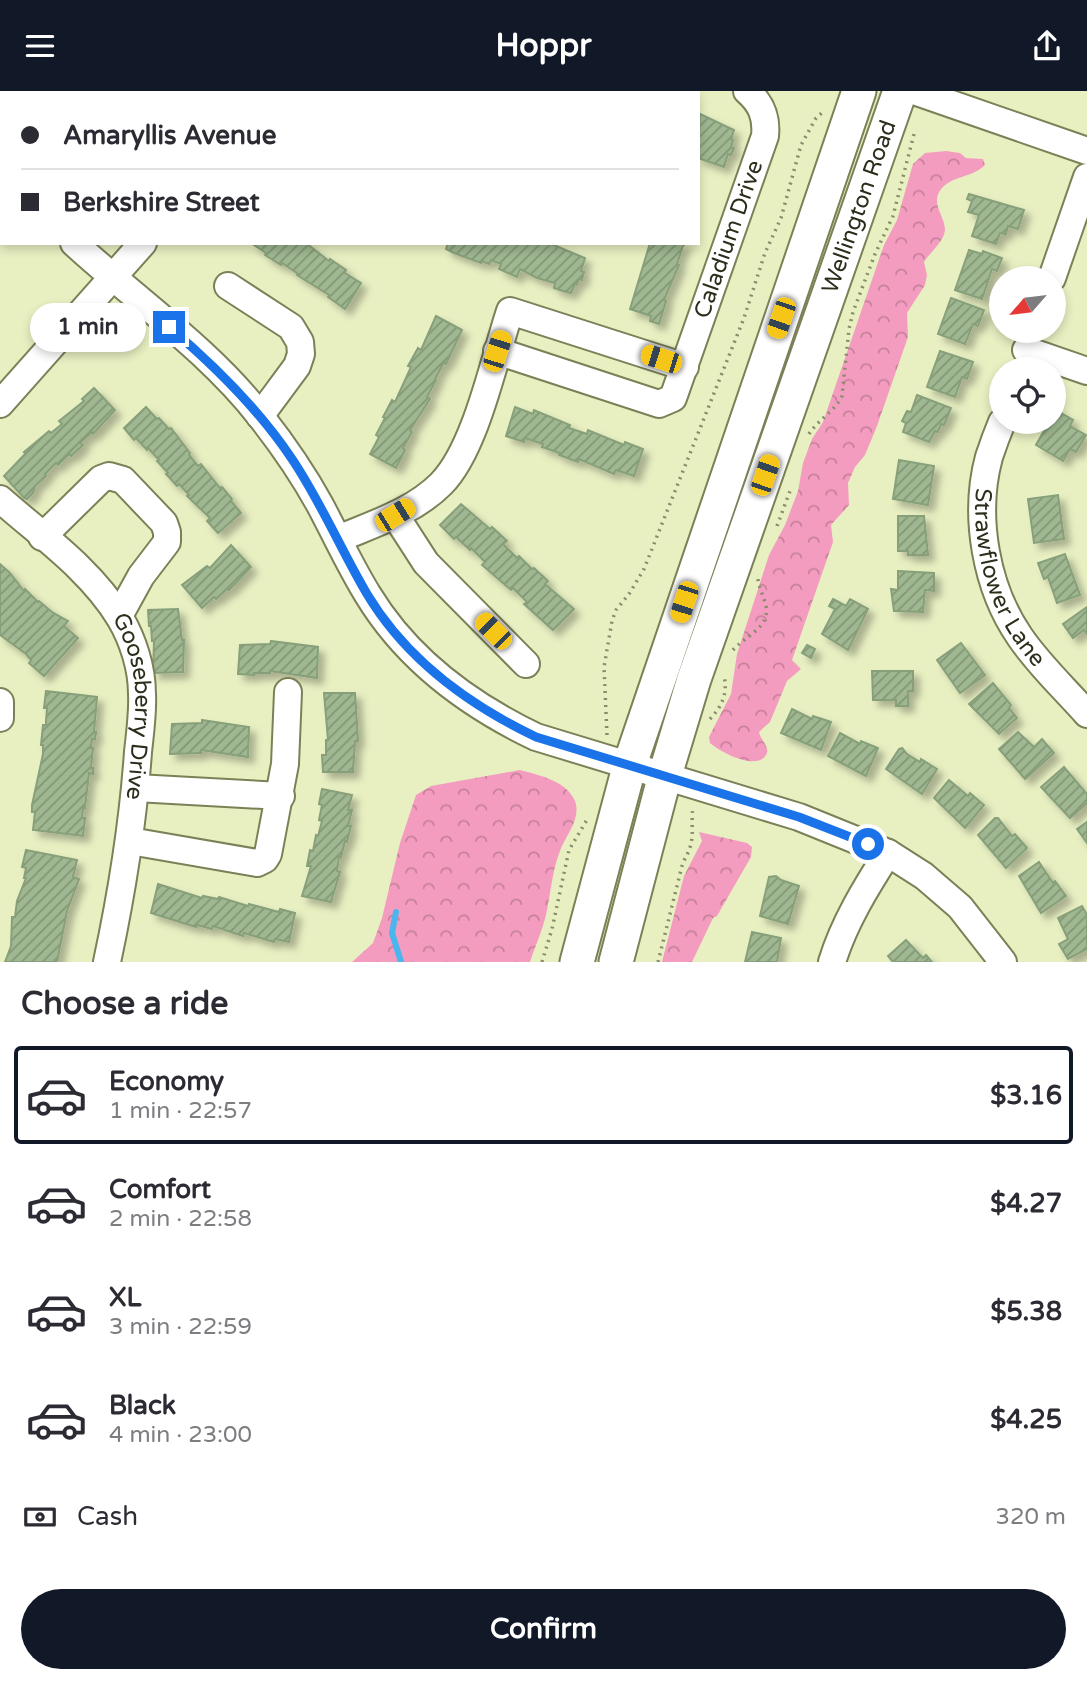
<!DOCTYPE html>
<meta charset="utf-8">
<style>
body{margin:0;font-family:"Varela Round",sans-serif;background:#f7f7f7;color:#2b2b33;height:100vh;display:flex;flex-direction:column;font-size:26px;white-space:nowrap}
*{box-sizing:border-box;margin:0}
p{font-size:23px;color:#7c7c81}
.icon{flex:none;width:38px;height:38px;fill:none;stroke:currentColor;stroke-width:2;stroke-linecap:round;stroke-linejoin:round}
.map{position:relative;height:871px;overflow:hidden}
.details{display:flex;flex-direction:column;background:#fff;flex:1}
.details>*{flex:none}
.banner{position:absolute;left:0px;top:0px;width:700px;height:154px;box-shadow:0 4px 10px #0003;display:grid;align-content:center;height:154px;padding:0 21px;background:#fff}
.needle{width:46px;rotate:242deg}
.controls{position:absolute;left:989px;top:175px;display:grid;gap:14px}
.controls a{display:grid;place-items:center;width:77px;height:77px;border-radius:50%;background:#fff;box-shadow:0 4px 10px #0003;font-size:35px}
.end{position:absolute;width:32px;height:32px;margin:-16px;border:9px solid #1a73e8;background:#fff;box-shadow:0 0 0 4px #fff}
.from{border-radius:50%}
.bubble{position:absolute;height:49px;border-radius:24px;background:#fff;box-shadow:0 4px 10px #0003;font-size:23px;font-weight:800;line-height:49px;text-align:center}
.car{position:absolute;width:21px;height:42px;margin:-21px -10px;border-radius:9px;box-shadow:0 0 5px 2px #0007;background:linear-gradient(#f5c518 24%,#345 0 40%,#f5c518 0 76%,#345 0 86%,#f5c518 0)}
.banner b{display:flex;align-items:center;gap:24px;height:66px;font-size:26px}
.banner b+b{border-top:2px solid #e1e1e2}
.banner i{width:18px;height:18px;background:#2b2b33}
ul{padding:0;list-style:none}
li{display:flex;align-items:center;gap:21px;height:98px;margin:0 14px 10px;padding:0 7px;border:4px solid transparent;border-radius:7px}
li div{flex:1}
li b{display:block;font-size:26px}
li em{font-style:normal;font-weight:800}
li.current{border-color:#111827}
li>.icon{width:63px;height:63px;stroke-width:1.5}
h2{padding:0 21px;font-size:32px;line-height:84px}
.pay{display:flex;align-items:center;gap:18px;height:77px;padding:0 21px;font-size:26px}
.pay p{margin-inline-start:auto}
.primary-button{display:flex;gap:14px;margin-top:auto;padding:14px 21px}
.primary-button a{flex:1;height:80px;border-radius:42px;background:#111827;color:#fff;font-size:28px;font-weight:800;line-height:80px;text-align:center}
header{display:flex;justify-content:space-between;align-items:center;height:91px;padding:0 21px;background:#111827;color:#fff;font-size:32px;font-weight:800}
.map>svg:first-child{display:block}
.forest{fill:url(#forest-crowns)}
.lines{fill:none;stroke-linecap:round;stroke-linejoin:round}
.stream{stroke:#4ab6ed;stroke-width:6}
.building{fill:url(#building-hatch);stroke:#87a07a;stroke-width:2;filter:url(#shadow)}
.minor-casing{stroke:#7b8057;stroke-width:30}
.major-casing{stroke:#7b8057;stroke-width:37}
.path{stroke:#878c6c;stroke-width:3.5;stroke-dasharray:2 5;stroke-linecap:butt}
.minor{stroke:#fff;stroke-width:26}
.major{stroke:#fff;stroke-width:33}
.route{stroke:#1a73e8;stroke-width:9}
.labels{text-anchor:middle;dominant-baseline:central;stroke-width:5;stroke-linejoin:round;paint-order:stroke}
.street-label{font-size:23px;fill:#2c2e1c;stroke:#fff}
</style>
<header><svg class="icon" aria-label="menu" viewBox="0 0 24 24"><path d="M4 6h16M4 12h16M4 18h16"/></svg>Hoppr<svg class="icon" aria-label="share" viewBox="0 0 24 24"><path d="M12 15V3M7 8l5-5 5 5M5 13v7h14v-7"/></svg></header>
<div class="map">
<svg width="1087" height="871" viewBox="0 0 1087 871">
<defs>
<pattern id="forest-crowns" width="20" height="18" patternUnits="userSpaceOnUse" patternTransform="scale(1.75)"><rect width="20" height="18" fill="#f49cbf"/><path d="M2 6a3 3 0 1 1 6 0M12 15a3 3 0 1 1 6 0" fill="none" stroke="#c6809a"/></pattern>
<pattern id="building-hatch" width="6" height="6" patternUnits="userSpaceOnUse" patternTransform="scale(1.75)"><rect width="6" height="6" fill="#9fb891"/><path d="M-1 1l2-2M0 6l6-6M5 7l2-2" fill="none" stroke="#829676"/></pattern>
<filter id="shadow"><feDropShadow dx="6" dy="6" stdDeviation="3.5" flood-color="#0004"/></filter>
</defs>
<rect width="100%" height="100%" fill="#e8f0c2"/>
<g class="forest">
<path d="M946,60L960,62L966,67L983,68L985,74C972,87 954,84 942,97C929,112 945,124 945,139C944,151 930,161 924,171L927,184L925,194L907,222L908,246L877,335L865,364L855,376L848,392L849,414L831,434L833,451L792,569L801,578L787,590L770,631L759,641C760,648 769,655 767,662C759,682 720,661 710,652L709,646L731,603L737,563L769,464L785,434L798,400L803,372L812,348L823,331L884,154L897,129L913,73L925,62Z"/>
<path d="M520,679C539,684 567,690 575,710C581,726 568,742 562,755C552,777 551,802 546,824C542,840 535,856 530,871H352L373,852L382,827L400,752L416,704L431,695Z"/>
<polygon points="699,741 747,752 752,756 751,766 717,825 713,827 692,871 662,871 684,785 702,750"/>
</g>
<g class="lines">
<polyline class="stream" points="396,821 392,842 401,871"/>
</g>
<g class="building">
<polygon points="584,0 629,0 634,2 584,2"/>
<polygon points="700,23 734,39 731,48 733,49 731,56 734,57 731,64 728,63 724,76 698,67"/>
<polygon points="969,103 1024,119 1018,138 1008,135 1006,143 1000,142 996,153 972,145 979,124 968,121 972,110 967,108"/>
<polygon points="251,152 306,152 329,170 330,168 346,179 345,182 361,192 345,218 328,206 329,204 297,184 298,183 282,172 281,174 265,164 266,162"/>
<polygon points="448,152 549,152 585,167 581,180 584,181 582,189 579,188 577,193 575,193 571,202 563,200 554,197 555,192 537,187 520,178 517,186 499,178 501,173 491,169 489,173 482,170 481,172 454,162 446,158"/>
<polygon points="650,152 686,152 683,155 677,173 679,174 664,209 666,210 659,233 650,230 651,225 630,218"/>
<polygon points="969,159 982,163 983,160 1002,167 997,180 992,178 982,208 955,199"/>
<polygon points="951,207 984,219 978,235 973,233 965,253 938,243"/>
<polygon points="436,225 462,239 446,273 444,271 435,288 436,289 427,306 430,308 410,339 412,341 403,357 405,359 396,377 370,363 379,346 376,344 385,327 383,326 392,309 395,311 411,276 408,275 418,257 421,259"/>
<polygon points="940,260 973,271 967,288 962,286 955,306 927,296"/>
<polygon points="94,297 115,319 93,343 92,341 80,352 83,354 71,365 69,363 58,374 56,372 45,383 46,385 35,395 33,402 27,408 24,407 4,385 26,362 24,361 49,340 51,342 62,333 59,330 84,310 82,308"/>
<polygon points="917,304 951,317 944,334 941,333 938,341 935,340 929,351 903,341 906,332 902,330 907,320 911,321"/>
<polygon points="146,316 157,328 159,327 169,338 171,337 190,362 189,364 198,375 201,373 220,397 222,396 232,408 231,410 241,422 218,442 207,430 210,427 187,405 189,404 179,393 177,395 166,383 168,382 157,370 159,369 148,357 147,359 136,347 134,349 124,337"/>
<polygon points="515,316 533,323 534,319 570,334 569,337 587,343 588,339 624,354 625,351 643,358 634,385 616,379 614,383 579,368 578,371 559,364 560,362 542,356 543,353 525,347 524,351 506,345"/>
<polygon points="1056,319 1073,329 1070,335 1086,344 1076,361 1070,358 1063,370 1036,354 1049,331 1054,331"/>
<polygon points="899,369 934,375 928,414 893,408"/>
<polygon points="1058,404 1064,448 1034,452 1028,408"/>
<polygon points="461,413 490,438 492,436 507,450 503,453 517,467 519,465 532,478 534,477 548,490 545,493 574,518 553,539 524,513 527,511 513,497 511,499 482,474 485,471 471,457 470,459 456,446 454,448 440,434"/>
<polygon points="898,425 924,425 928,464 908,464 908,460 898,460"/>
<polygon points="231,454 251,476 229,499 227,498 216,508 214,506 202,517 182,494 207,475 210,477"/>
<polygon points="1065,463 1080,504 1057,512 1048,486 1044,488 1038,472"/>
<polygon points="0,473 10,482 24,500 25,498 38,511 39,510 52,521 68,530 64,535 78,547 44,585 29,572 31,569 26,563 0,544"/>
<polygon points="898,480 934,482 934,500 925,499 923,521 894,520 891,498 898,499"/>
<polygon points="833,508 846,515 850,508 868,518 848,559 822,543 835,518 829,515"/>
<polygon points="1087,516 1087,543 1084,539 1073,547 1063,533"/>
<polygon points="178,518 182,549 184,549 183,581 153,582 154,550 152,550 151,535 149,535 148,519"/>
<polygon points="271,550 318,556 317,587 270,580 270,582 254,582 254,584 238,583 240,554 270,553"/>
<polygon points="961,552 985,584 960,602 937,569"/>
<polygon points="807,554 815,558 811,567 802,562"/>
<polygon points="872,580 913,580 913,600 908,600 908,615 896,615 896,609 873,609"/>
<polygon points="993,592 1011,614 1009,617 1017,627 999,643 969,613"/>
<polygon points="46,600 97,606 94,641 96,641 95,648 92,648 91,657 93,657 91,677 93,677 93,683 89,682 85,717 83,717 82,727 85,727 83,745 33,739 35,721 32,721 32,714 43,663 43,654 41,654 43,634 46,634 46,630 47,617 44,617"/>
<polygon points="324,602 355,602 358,650 355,650 353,681 323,681 322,664 326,664 326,649 328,649"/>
<polygon points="792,618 812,628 813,625 831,631 821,659 781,642"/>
<polygon points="202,629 249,636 248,666 201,659 201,662 170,663 172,633 202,632"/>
<polygon points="1018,641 1034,656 1042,648 1054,662 1025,688 999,658"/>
<polygon points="840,642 860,653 861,650 878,657 866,685 828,665"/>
<polygon points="902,657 907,663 920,671 921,668 937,678 922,703 886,678 899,658"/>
<polygon points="1064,676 1087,703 1087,712 1070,727 1041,696"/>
<polygon points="949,689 968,705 970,702 984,714 965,737 934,707"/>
<polygon points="322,698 352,704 348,719 352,719 348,735 351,735 347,751 345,750 341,766 339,766 337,780 340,781 331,811 302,805 311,775 307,775 310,759 313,760 316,744 318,745 322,730 319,729 322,714 319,713"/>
<polygon points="995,727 998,727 1012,745 1015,743 1027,757 1006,777 978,744"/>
<polygon points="1087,731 1087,752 1077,738"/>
<polygon points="26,759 77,769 73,786 79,788 67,820 57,871 5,871 11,855 12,826 15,826 17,810 26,787 24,787 26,777 22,776"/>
<polygon points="1039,771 1053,792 1055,790 1066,805 1041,822 1019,785"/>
<polygon points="776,785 781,789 799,795 788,833 760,825 769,786"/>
<polygon points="158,793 202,807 203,805 218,808 219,806 248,815 249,813 279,821 280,818 295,822 289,851 275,848 274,851 244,842 243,845 213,835 212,838 197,834 196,836 151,822"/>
<polygon points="1082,815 1087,824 1087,858 1068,868 1059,853 1068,848 1058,827"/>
<polygon points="752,841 781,847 777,871 745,871"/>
<polygon points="906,849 923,867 926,864 932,871 893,871 888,865"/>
</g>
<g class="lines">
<defs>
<g id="minor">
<polyline points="54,0 56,2"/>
<polyline points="456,0 456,2"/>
<polyline points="914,0 1087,60"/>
<polyline points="278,2 280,0"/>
<polyline points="387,2 387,0"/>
<polyline points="0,124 2,122"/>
<path d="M74,152C136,209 209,259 261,326C283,354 303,383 320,414C336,444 350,475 368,504C407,568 469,614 536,646L799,726L888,762L924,785L960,816L1003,871"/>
<polyline points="1052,187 1087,86"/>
<polyline points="228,195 291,236 300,251 301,263 297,275 260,325"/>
<polyline points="1026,259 1087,280"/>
<path id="s1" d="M497,260L659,313L673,307L765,45C767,26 761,12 747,0"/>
<polyline points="0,313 143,152"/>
<path id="s2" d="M1002,331C997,343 993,354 989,366C973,425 986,497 1020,546C1039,574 1065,598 1087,623"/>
<path id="s3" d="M0,408C42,445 91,479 120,527C133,549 142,577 142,603C143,622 140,642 138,661C133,732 122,801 107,871"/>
<polyline points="395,424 426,472 526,573"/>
<polyline points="42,446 101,388 109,385 123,389 164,432 167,441 167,451 141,485 119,525"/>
<path d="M338,448C373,433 413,421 441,393C476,358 494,268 510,220L685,276"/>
<polyline points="0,611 0,627"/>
<polyline points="136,697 281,705"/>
<polyline points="130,750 257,772 265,768 268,763 285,673 288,601"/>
<path d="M832,871C844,832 866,796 888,762"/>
</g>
<g id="major">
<polyline points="577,871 630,673 859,0"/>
<path id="s4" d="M616,871L665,684L694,588L900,0"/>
</g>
</defs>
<use href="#minor" class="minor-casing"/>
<use href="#major" class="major-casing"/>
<g class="path">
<path d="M809,343C818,329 835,320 842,305L849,238L853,221L875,163L893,125L914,43"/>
<polyline points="777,435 790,400"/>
<path d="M733,559C745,545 770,537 766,515C764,506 759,497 758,488"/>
<path d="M710,628C722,615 728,603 724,585"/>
<polyline points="607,644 604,576 612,530 616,519 629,503 644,478 744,227 765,162 781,127 801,54 816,27 824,20"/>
<polyline points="542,871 552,838 569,759 588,727"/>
<path d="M658,871L683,771C697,749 690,738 693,715"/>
</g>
<use href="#minor" class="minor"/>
<use href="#major" class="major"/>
</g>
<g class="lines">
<path class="route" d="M169,236C215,275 258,317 292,368C321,411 341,459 367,503C406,568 469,614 536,646L799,726L868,753"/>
</g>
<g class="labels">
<g class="street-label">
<text stroke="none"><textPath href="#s4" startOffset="794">Wellington Road</textPath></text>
<text stroke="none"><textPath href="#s1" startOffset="354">Caladium Drive</textPath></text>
<text stroke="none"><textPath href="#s2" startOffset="164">Strawflower Lane</textPath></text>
<text stroke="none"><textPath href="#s3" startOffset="261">Gooseberry Drive</textPath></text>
</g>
</g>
</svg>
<div class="controls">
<a><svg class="needle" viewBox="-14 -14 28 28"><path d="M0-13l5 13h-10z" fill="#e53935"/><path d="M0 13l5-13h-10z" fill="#7c7c81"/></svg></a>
<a><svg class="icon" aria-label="locate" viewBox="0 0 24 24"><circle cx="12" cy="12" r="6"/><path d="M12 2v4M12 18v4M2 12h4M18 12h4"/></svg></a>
</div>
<i class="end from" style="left:868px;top:753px"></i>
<i class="end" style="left:169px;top:236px"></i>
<div class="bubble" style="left:30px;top:212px;width:116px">1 min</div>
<i class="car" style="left:781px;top:227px;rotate:199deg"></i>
<i class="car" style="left:497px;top:260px;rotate:18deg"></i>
<i class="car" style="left:661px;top:268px;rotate:288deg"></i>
<i class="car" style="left:765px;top:384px;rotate:19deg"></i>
<i class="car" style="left:395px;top:424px;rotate:58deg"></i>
<i class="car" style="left:684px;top:511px;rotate:198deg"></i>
<i class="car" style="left:493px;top:540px;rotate:315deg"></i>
<div class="banner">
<b><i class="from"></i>Amaryllis Avenue</b>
<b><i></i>Berkshire Street</b>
</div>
</div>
<section class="details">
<h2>Choose a ride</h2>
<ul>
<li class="current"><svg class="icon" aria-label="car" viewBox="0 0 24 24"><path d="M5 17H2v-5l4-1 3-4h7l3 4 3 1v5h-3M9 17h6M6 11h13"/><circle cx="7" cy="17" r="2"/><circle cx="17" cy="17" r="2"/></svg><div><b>Economy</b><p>1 min · 22:57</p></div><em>$3.16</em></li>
<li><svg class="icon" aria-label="car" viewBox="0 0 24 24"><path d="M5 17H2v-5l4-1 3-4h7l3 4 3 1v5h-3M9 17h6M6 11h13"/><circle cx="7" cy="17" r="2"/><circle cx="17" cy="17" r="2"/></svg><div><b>Comfort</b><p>2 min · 22:58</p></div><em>$4.27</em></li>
<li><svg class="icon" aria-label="car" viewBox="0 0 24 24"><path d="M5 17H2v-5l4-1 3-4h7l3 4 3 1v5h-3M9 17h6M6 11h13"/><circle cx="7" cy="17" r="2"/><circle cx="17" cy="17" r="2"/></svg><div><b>XL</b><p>3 min · 22:59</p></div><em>$5.38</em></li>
<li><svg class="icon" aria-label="car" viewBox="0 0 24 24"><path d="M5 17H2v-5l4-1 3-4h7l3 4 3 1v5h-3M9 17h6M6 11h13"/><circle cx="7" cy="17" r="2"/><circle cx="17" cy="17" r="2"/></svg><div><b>Black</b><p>4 min · 23:00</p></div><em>$4.25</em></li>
</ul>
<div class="pay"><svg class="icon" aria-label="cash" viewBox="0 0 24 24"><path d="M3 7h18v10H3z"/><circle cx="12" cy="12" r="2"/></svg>Cash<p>320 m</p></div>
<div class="primary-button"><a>Confirm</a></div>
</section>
